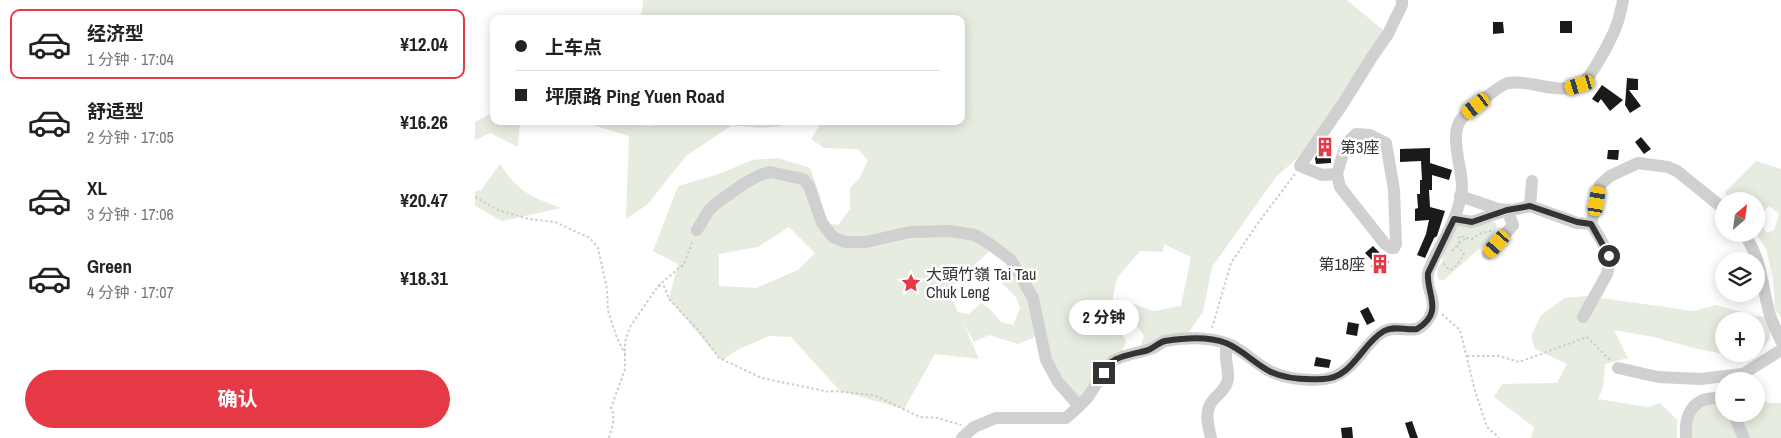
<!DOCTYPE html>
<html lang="zh">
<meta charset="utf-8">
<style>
body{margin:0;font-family:"Archivo Narrow","Noto Sans SC",sans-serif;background:#f6f6f6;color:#222;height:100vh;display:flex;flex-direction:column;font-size:19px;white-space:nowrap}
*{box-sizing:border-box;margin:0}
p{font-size:16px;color:#767676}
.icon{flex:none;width:28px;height:28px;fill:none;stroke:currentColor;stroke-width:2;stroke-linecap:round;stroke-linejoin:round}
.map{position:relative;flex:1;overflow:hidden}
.side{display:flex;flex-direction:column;background:#fff;width:475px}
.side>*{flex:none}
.banner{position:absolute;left:15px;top:15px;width:475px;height:110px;border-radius:10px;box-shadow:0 2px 12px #0003;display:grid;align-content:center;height:110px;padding:0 25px;background:#fff}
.needle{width:32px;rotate:29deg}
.controls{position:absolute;left:1240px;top:192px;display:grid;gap:10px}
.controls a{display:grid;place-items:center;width:50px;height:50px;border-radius:50%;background:#fff;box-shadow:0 2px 12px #0003;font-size:25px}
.end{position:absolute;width:22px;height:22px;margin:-11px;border:6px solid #333;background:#fff;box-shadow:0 0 0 2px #fff}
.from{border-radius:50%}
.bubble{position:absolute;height:35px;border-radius:18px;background:#fff;box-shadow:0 2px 12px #0003;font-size:16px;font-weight:700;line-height:35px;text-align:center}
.car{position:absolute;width:15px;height:30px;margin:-15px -8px;border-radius:6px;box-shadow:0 0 4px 1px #0007;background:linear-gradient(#f5c518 24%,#345 0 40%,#f5c518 0 76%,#345 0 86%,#f5c518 0)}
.banner b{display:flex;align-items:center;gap:18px;height:48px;font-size:19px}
.banner b+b{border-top:1px solid #e0e0e0}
.banner i{width:12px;height:12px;background:#222}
ul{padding:9px 0 0;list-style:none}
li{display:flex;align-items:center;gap:15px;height:70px;margin:0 10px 8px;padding:0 15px;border:2px solid transparent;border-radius:10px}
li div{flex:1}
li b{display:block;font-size:19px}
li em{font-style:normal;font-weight:700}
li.selected{border-color:#e63946}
li>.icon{width:45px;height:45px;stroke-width:1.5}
.button{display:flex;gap:10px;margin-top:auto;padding:10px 25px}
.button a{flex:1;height:58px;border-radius:30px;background:#e63946;color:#fff;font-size:20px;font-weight:700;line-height:58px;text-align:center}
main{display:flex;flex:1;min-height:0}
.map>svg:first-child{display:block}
.green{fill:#e6ecdf;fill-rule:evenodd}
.building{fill:#1a1a1a}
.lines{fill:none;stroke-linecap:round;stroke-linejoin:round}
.path{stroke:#cdcdcd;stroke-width:2;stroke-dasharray:2.5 2.5;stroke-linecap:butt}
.minor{stroke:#d0d0d0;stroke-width:12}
.route{stroke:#333;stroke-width:6}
.labels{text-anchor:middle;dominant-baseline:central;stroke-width:5;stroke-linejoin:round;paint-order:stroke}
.poi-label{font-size:16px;fill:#333;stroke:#fff;text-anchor:start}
</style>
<main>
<section class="side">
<ul>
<li class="selected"><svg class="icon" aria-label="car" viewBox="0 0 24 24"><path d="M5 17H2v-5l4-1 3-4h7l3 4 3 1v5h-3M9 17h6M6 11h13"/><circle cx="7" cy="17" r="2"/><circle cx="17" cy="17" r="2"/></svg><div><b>经济型</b><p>1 分钟 · 17:04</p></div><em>¥12.04</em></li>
<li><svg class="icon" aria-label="car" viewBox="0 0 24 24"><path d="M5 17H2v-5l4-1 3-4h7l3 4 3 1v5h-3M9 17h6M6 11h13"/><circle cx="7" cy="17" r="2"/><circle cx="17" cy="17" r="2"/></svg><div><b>舒适型</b><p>2 分钟 · 17:05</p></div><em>¥16.26</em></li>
<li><svg class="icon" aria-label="car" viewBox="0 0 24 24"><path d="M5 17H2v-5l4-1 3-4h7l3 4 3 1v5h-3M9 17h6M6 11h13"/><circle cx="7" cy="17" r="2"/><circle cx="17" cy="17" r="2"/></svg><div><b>XL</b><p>3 分钟 · 17:06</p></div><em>¥20.47</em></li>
<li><svg class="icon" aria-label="car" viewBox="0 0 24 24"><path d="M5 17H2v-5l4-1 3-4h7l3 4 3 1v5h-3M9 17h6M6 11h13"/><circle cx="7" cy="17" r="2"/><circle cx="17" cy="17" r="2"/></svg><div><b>Green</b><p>4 分钟 · 17:07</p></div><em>¥18.31</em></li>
</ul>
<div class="button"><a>确认</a></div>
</section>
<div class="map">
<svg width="1306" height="438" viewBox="0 0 1306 438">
<rect width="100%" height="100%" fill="#fff"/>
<g class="green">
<path d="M168,0H872L913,34L847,136L801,177L737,267L728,312L711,336L664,349L669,336L655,316V303L679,311L706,306L716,257L689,244L688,252L665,251L642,278L635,312L651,341L644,359L604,406L582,379L567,334L543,344L514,335L499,342L487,320L504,359L460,354L429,409L365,391L316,337L294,336L262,350L248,360L244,358L194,299L203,264L178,251L203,186L244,174L277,160L303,158L335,168L345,196L347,223L363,225L375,209V188L384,179L393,160L383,149L349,148L336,139L346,123L354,121H486V19H166ZM314,227L340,253L323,270L281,288L244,286V254L283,247ZM523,243L541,279L532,269L524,280L541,297L545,308L538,325L526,322L514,308L506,303L494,314L483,312L473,290Z"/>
<polygon points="19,112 19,121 45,121 43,147 15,133 0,140 0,122"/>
<polygon points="104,121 161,121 173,126 197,121 309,121 306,126 287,128 257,125 211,156 173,204 151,219 154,136"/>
<polygon points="1281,161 1306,169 1306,318 1300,309 1298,278 1291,249 1281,233 1281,228 1287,225 1291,233 1299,230 1304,214 1294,206 1281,219 1281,201 1256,201 1250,192"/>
<path d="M25,164C44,193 55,196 86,208L27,221L0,206V191L6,190Z"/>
<path d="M1017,221L1020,223L1022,227L1016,238L969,280H965C959,273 965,265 968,259L965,257L983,225Z"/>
<polygon points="1111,296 1219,311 1241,305 1281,316 1296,317 1295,339 1284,353 1281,354 1281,321 1249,321 1249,354 1280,354 1262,356 1222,349 1179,337 1139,330 1153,358 1130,364 1128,387 1123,399 1173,407 1185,403 1202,420 1202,438 1056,438 1059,427 1019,397 1027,384 1082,383 1092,364 1060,349 1056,336 1066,315 1090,298"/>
<polygon points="1281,393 1293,403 1306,403 1306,438 1211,438 1223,404 1249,397 1249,414 1281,414"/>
</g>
<g class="building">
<rect x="1085" y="21" width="12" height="12"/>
<polygon points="1018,22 1028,22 1029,33 1018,34"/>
<polygon points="1152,78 1163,79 1163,90 1154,90 1166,106 1155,113 1150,105"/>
<polygon points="1127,85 1148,100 1135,111 1126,99 1123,103 1117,99"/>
<polygon points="1166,137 1176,149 1169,154 1160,142"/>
<polygon points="852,141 854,143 856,143 856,163 841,164 840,158"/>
<polygon points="955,148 955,163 977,170 974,180 957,175 957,190 954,190 955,207 970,211 962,236 959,238 950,258 942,255 951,234 954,220 940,221 940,209 943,208 942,194 945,194 945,180 947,180 946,161 925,162 925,149"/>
<polygon points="1133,150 1144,150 1143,160 1132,159"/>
<polygon points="898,246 914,262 903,273 896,266 900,263 890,253"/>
<polygon points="893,307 900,321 892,325 885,311"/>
<polygon points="873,322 884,324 882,336 871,334"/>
<polygon points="841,357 856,360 854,368 839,366"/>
<polygon points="937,421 943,438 935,438 930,423"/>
<polygon points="877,427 878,438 867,438 866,428"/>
</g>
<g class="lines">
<g class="path">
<polyline points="0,197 23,210 54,219 80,222 115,238 123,248 132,289 133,311 142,338 150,354"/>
<polyline points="984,243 992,238"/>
<polyline points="977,251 984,243 984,236 997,239 1004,234 1019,230"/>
<path d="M969,263L970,266L975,270C983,266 985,261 989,253L982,246"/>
<polyline points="183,286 209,264 218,240"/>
<polyline points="967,314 985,330 1000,391 1012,427 1024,438"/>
<polyline points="737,328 756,263 783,223 820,174"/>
<polyline points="992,356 1024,356 1044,362 1112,337 1136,361"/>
<path d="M134,438C137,427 141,418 136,408L150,369V342L155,327L183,286H189L194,299L225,332L244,358L287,378L354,392L358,391L399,395L445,417L463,418L486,425"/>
</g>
<g class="minor">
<polygon points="881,134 895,135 911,143 919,190 921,244 919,248 916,248 910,244 865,187 862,174 867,157 872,143"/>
<polyline points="862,174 847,175 825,166 869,102 897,57 913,34 927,5 927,0"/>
<polyline points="985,196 1023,209 1037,210 1055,206 1102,223 1116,224"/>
<polyline points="1055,206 1057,181"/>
<polyline points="979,219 997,222 1032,210 1038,225 1013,254"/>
<polyline points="222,230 234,210 243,202 270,183 285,175 295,172 328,179 334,186 347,223 358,237 370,242 391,242 435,232 475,231 500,235 515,244 536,260 558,298 571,360 583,382 604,406"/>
<path d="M1269,234C1286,257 1287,285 1294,312C1297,322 1302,332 1306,341"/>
<path d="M1108,317L1132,274C1138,254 1126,240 1116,224L1125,185L1135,176L1163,163L1193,167L1202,171L1249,209"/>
<polyline points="1143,368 1183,377 1225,379 1268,374 1306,350"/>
<polyline points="1262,414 1261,420 1269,438"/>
<path d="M487,438L499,427L521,418H591C599,411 607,404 613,397C619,389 631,365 638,361C644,356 667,352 675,349C681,348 685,342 690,341C708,337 733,337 751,343C768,349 779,363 795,371C810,379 842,383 858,377C881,368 888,346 906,333C920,323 936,335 947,326C970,306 949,292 953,273C955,266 959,259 962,253C973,233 985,211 987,188C988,168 972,133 988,117C994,110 1025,85 1033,83C1048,80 1065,87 1080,88C1088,89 1099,89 1106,84C1117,77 1139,35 1143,21C1145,14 1147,7 1148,0"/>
<path d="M736,438C734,428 730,417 734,407C738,396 751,392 753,379C754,367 748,356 752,344"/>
<path d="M1211,438C1210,422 1212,407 1228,400C1235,398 1242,398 1249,397"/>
</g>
</g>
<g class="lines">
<path class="route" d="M629,373C631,370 634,363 638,361C644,356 662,353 670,351C678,349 684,342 690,341C709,338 733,336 751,343C768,350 780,364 796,372C811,379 831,380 848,379C878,378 886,344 909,331C920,325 931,331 942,329C970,312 951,294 953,273L979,219L997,222L1032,210L1055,206L1102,222L1116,224L1134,256"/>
</g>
<defs>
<symbol id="building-bare" viewBox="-9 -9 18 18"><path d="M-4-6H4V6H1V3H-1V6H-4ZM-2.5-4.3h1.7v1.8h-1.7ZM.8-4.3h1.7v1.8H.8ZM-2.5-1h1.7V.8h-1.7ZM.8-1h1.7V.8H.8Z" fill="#e63946" stroke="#fff" stroke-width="2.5" paint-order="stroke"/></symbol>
<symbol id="sight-bare" viewBox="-9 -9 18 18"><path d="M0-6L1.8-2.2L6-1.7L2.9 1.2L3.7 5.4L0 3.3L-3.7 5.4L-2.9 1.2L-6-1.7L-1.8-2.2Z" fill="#e63946" stroke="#fff" stroke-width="2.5" paint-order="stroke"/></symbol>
</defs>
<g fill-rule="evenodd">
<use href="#building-bare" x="836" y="133" width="28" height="28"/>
<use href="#building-bare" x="891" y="250" width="28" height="28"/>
<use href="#sight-bare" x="422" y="269" width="28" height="28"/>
</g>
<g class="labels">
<g class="poi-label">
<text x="865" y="147">第3座</text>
<text x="890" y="264" text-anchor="end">第18座</text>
<text x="451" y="274">大頭竹嶺 Tai Tau<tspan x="451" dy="18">Chuk Leng</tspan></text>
</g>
</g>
</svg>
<div class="controls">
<a><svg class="needle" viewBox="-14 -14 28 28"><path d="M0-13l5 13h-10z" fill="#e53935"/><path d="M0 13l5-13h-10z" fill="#767676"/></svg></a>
<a><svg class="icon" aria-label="layers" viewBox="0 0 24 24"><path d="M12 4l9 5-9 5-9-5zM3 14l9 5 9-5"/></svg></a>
<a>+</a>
<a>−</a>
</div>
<i class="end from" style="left:1134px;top:256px"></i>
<i class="end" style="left:629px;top:373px"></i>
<div class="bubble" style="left:594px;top:300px;width:70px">2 分钟</div>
<i class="car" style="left:1105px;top:85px;rotate:253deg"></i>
<i class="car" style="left:1001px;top:106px;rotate:232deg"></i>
<i class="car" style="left:1122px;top:201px;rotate:10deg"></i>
<i class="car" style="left:1022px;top:244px;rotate:221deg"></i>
<div class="banner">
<b><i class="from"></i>上车点</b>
<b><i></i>坪原路 Ping Yuen Road</b>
</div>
</div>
</main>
